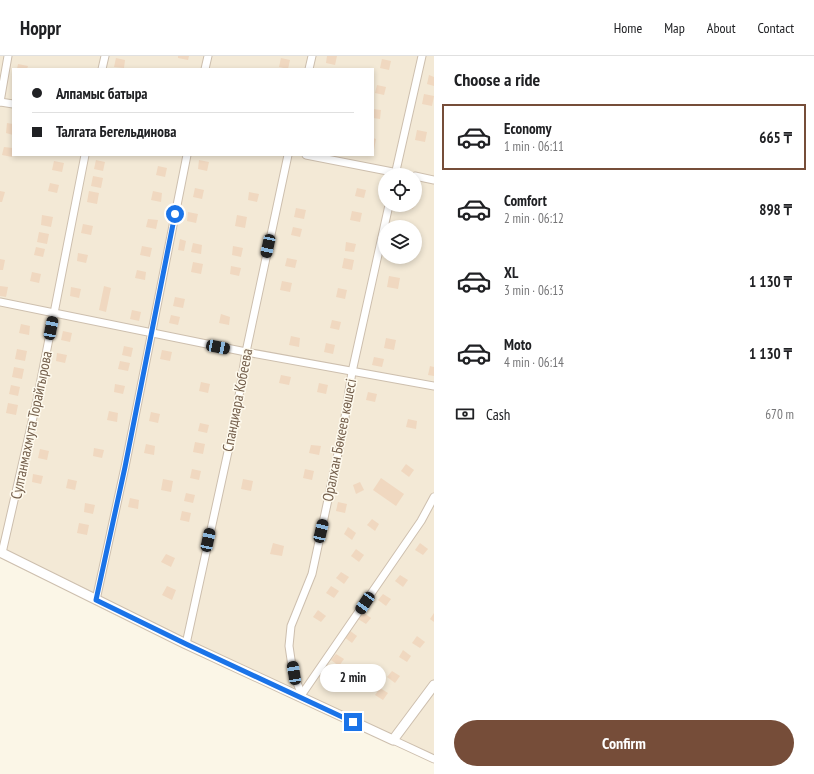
<!DOCTYPE html>
<meta charset="utf-8">
<style>
body{margin:0;font-family:"PT Sans Narrow",sans-serif;background:#f6f6f6;color:#202124;height:100vh;display:flex;flex-direction:column;font-size:15px;white-space:nowrap}
*{box-sizing:border-box;margin:0}
p{font-size:13px;color:#757577}
.icon{flex:none;width:22px;height:22px;fill:none;stroke:currentColor;stroke-width:2;stroke-linecap:round;stroke-linejoin:round}
.map{position:relative;flex:1;overflow:hidden}
.sheet{display:flex;flex-direction:column;background:#fff;width:380px}
.sheet>*{flex:none}
.top-card{position:absolute;left:12px;top:12px;width:362px;height:88px;border-radius:0px;box-shadow:0 2px 6px #0003;display:grid;align-content:center;height:88px;padding:0 20px;background:#fff}
.tools{position:absolute;left:378px;top:112px;display:grid;gap:8px}
.tools a{display:grid;place-items:center;width:44px;height:44px;border-radius:50%;background:#fff;box-shadow:0 2px 6px #0003;font-size:20px}
.end{position:absolute;width:18px;height:18px;margin:-9px;border:5px solid #1a73e8;background:#fff;box-shadow:0 0 0 2px #fff}
.from{border-radius:50%}
.bubble{position:absolute;height:28px;border-radius:14px;background:#fff;box-shadow:0 2px 6px #0003;font-size:13px;font-weight:700;line-height:28px;text-align:center}
.car{position:absolute;width:12px;height:24px;margin:-12px -6px;border-radius:5px;box-shadow:0 0 3px 1px #0007;background:linear-gradient(#222 24%,#8ab4d8 0 40%,#222 0 76%,#8ab4d8 0 86%,#222 0)}
.top-card b{display:flex;align-items:center;gap:14px;height:38px;font-size:15px}
.top-card b+b{border-top:1px solid #e0e0e0}
.top-card i{width:10px;height:10px;background:#202124}
ul{padding:0;list-style:none}
li{display:flex;align-items:center;gap:12px;height:66px;margin:0 8px 6px;padding:0 12px;border:2px solid transparent;border-radius:0px}
li div{flex:1}
li b{display:block;font-size:15px}
li em{font-style:normal;font-weight:700}
li.on{border-color:#764d39}
li>.icon{width:36px;height:36px;stroke-width:1.5}
h2{padding:0 20px;font-size:18px;line-height:48px}
.pay{display:flex;align-items:center;gap:10px;height:44px;padding:0 20px;font-size:15px}
.pay p{margin-inline-start:auto}
.button{display:flex;gap:8px;margin-top:auto;padding:8px 20px}
.button a{flex:1;height:46px;border-radius:24px;background:#764d39;color:#fff;font-size:16px;font-weight:700;line-height:46px;text-align:center}
header{display:flex;align-items:center;gap:24px;box-sizing:border-box;height:56px;padding:0 20px;background:#fff;border-bottom:1px solid #e0e0e0}
header strong{font-size:19px}
nav{display:flex;gap:22px;margin-inline-start:auto;font-size:14px}
main{display:flex;flex:1;min-height:0}
.map>svg:first-child{display:block}
.residential{fill:#f3e9d6;fill-rule:evenodd}
.building{fill:#f0d8c0}
.lines{fill:none;stroke-linecap:round;stroke-linejoin:round}
.minor-casing{stroke:#cdbfae;stroke-width:9}
.tertiary-casing{stroke:#cdbfae;stroke-width:11}
.minor{stroke:#fff;stroke-width:7}
.tertiary{stroke:#fff;stroke-width:9}
.route{stroke:#1a73e8;stroke-width:5}
.labels{text-anchor:middle;dominant-baseline:central;stroke-width:3;stroke-linejoin:round;paint-order:stroke}
.street-label{font-size:15px;fill:#745f4c;stroke:#fefaee}
</style>
<header>
<strong>Hoppr</strong>
<nav><a>Home</a><a>Map</a><a>About</a><a>Contact</a></nav>
</header>
<main>
<div class="map">
<svg width="434" height="718" viewBox="0 0 434 718">
<rect width="100%" height="100%" fill="#fbf6e7"/>
<path class="residential" d="M0,0H434V702L0,494ZM13,13H373V99H13ZM385,119H415V149H385ZM385,171H415V201H385Z"/>
<g class="building">
<polygon points="178,0 189,0 188,4 178,2"/>
<polygon points="327,0 337,0 335,9 326,7"/>
<polygon points="116,2 125,4 124,12 114,11"/>
<polygon points="281,2 290,4 288,13 279,11"/>
<polygon points="382,3 391,5 389,14 380,12"/>
<polygon points="18,8 28,10 27,13 17,13"/>
<polygon points="429,19 434,21 434,30 427,28"/>
<polygon points="377,29 386,31 384,39 375,37"/>
<polygon points="424,38 434,40 432,50 422,48"/>
<polygon points="373,53 381,54 380,63 373,62"/>
<polygon points="7,67 13,68 13,79 6,77"/>
<polygon points="417,74 427,76 425,86 415,84"/>
<polygon points="373,82 376,83 374,94 373,94"/>
<polygon points="4,91 13,92 12,101 2,99"/>
<polygon points="96,104 105,106 103,115 94,113"/>
<polygon points="199,104 209,106 207,115 198,113"/>
<polygon points="54,105 64,107 62,116 52,114"/>
<polygon points="158,110 167,112 165,121 156,119"/>
<polygon points="93,120 103,122 101,132 91,130"/>
<polygon points="50,127 59,129 57,137 48,135"/>
<polygon points="195,132 204,134 202,143 193,141"/>
<polygon points="357,132 366,134 364,142 355,140"/>
<polygon points="0,135 5,136 2,146 0,146"/>
<polygon points="89,135 99,137 97,148 87,146"/>
<polygon points="153,135 162,137 161,146 151,144"/>
<polygon points="249,136 259,138 257,146 248,144"/>
<polygon points="404,149 414,149 413,153 404,151"/>
<polygon points="296,152 306,154 304,163 294,161"/>
<polygon points="352,155 362,157 360,166 350,164"/>
<polygon points="188,156 198,158 196,167 187,165"/>
<polygon points="42,159 53,161 51,171 41,169"/>
<polygon points="237,159 247,161 245,172 235,170"/>
<polygon points="148,163 158,164 156,173 146,171"/>
<polygon points="83,168 93,170 91,179 81,177"/>
<polygon points="293,171 302,173 300,181 291,179"/>
<polygon points="39,176 49,178 47,188 37,186"/>
<polygon points="180,183 186,185 184,195 178,194"/>
<polygon points="346,186 356,188 354,196 345,195"/>
<polygon points="193,187 202,189 201,198 191,196"/>
<polygon points="142,190 152,192 150,201 140,199"/>
<polygon points="233,190 243,192 241,201 232,199"/>
<polygon points="36,191 45,193 43,201 34,199"/>
<polygon points="78,197 88,199 86,207 77,205"/>
<polygon points="287,202 297,204 295,212 285,210"/>
<polygon points="344,202 354,204 352,214 342,212"/>
<polygon points="0,203 5,204 3,214 0,214"/>
<polygon points="193,206 203,208 201,218 191,216"/>
<polygon points="231,210 241,212 239,220 230,218"/>
<polygon points="137,214 146,216 145,224 135,222"/>
<polygon points="32,216 41,218 39,227 30,225"/>
<polygon points="389,220 400,222 398,233 387,231"/>
<polygon points="282,225 292,227 290,236 280,234"/>
<polygon points="0,230 8,231 6,241 0,240"/>
<polygon points="104,230 111,232 106,256 99,254"/>
<polygon points="71,231 81,233 79,242 70,240"/>
<polygon points="338,232 347,234 345,243 336,241"/>
<polygon points="175,241 185,243 183,252 173,250"/>
<polygon points="132,254 141,256 139,265 130,263"/>
<polygon points="221,258 230,261 229,269 219,267"/>
<polygon points="171,259 180,261 178,269 169,267"/>
<polygon points="332,264 341,266 339,274 330,272"/>
<polygon points="21,268 30,270 29,279 19,277"/>
<polygon points="63,275 72,277 70,286 61,284"/>
<polygon points="291,280 300,282 299,291 289,289"/>
<polygon points="386,282 396,284 394,294 384,292"/>
<polygon points="326,287 335,289 333,298 324,296"/>
<polygon points="124,290 133,292 131,301 122,299"/>
<polygon points="17,293 27,295 25,305 15,303"/>
<polygon points="162,294 172,296 170,305 160,303"/>
<polygon points="57,297 67,299 65,307 56,305"/>
<polygon points="374,301 384,303 382,311 372,309"/>
<polygon points="120,305 130,307 128,315 118,313"/>
<polygon points="430,310 434,311 434,320 428,319"/>
<polygon points="14,311 24,313 22,323 12,321"/>
<polygon points="281,319 291,321 289,329 279,327"/>
<polygon points="201,326 210,328 208,337 199,335"/>
<polygon points="319,327 328,329 326,338 317,336"/>
<polygon points="115,328 125,330 123,338 114,336"/>
<polygon points="11,329 20,331 18,340 9,338"/>
<polygon points="368,336 377,338 375,346 366,344"/>
<polygon points="8,347 18,349 16,359 6,357"/>
<polygon points="109,355 118,357 117,366 107,364"/>
<polygon points="151,356 160,358 158,367 149,365"/>
<polygon points="408,363 417,365 416,373 406,371"/>
<polygon points="200,367 209,369 207,377 198,375"/>
<polygon points="195,386 205,388 203,398 193,396"/>
<polygon points="146,388 155,390 154,399 144,397"/>
<polygon points="311,389 321,390 319,399 309,397"/>
<polygon points="94,392 104,394 102,402 93,400"/>
<polygon points="40,393 49,395 47,404 38,402"/>
<polygon points="406,408 414,414 409,421 401,415"/>
<polygon points="192,413 201,415 199,424 190,422"/>
<polygon points="305,413 314,415 312,424 303,422"/>
<polygon points="33,418 43,420 41,428 32,426"/>
<polygon points="381,422 404,438 396,450 373,434"/>
<polygon points="68,423 77,425 75,434 66,432"/>
<polygon points="163,423 173,425 171,436 161,434"/>
<polygon points="243,423 253,425 251,435 241,433"/>
<polygon points="360,426 364,434 356,438 353,429"/>
<polygon points="186,437 195,439 193,447 184,445"/>
<polygon points="130,442 139,444 138,453 128,451"/>
<polygon points="338,446 347,448 345,457 336,455"/>
<polygon points="85,447 95,449 93,458 84,456"/>
<polygon points="182,455 191,457 189,466 180,464"/>
<polygon points="372,463 379,468 375,475 367,469"/>
<polygon points="79,467 89,469 87,479 77,477"/>
<polygon points="348,471 356,477 352,484 344,478"/>
<polygon points="273,487 284,490 282,500 270,498"/>
<polygon points="420,487 428,493 423,499 415,494"/>
<polygon points="356,493 364,499 359,506 351,500"/>
<polygon points="166,498 175,502 171,511 161,506"/>
<polygon points="341,516 349,521 344,528 336,522"/>
<polygon points="400,519 408,524 403,531 395,525"/>
<polygon points="167,530 176,534 172,544 162,539"/>
<polygon points="331,530 339,535 334,542 326,537"/>
<polygon points="383,538 391,543 386,550 378,544"/>
<polygon points="318,554 326,560 321,566 313,561"/>
<polygon points="363,556 371,562 366,568 358,563"/>
<polygon points="434,557 434,566 430,563"/>
<polygon points="349,574 357,580 352,587 344,581"/>
<polygon points="417,580 425,586 420,592 412,587"/>
<polygon points="403,594 411,600 407,606 399,601"/>
<polygon points="336,598 344,603 339,610 331,604"/>
<polygon points="324,614 331,620 327,626 319,621"/>
<polygon points="392,615 400,620 395,627 387,621"/>
<polygon points="380,632 388,637 383,644 375,639"/>
</g>
<g class="lines">
<defs>
<g id="minor">
<polyline points="102,13 105,0"/>
<polyline points="205,13 208,0"/>
<polyline points="309,13 312,0"/>
<polyline points="0,46 8,0"/>
<polyline points="0,46 13,48"/>
<polyline points="306,99 408,119"/>
<polyline points="395,119 422,0"/>
<polyline points="415,120 434,124"/>
<polyline points="0,246 246,296 434,330"/>
<polyline points="2,497 37,344 85,99"/>
<polyline points="96,544 125,411 187,99"/>
<polyline points="186,588 236,359 246,296 288,99"/>
<polyline points="302,639 293,617 289,590 291,570 312,518 343,374 352,316 389,149"/>
<polyline points="300,641 421,465 434,441"/>
<polyline points="393,684 434,703"/>
</g>
<polyline id="tertiary" points="0,496 186,588 393,684 434,629"/>
</defs>
<use href="#minor" class="minor-casing"/>
<use href="#tertiary" class="tertiary-casing"/>
<use href="#minor" class="minor"/>
<use href="#tertiary" class="tertiary"/>
</g>
<g class="lines">
<polyline class="route" points="175,158 125,411 96,544 186,588 353,666"/>
</g>
<g class="labels">
<g class="street-label">
<text transform="translate(237 344) rotate(-79)">Спандиара Кобеева</text>
<text transform="translate(31 369) rotate(-78)">Султанмахмута Торайгырова</text>
<text transform="translate(339 384) rotate(-79)">Оралхан Бөкеев көшесі</text>
</g>
</g>
</svg>
<div class="tools">
<a><svg class="icon" aria-label="locate" viewBox="0 0 24 24"><circle cx="12" cy="12" r="6"/><path d="M12 2v4M12 18v4M2 12h4M18 12h4"/></svg></a>
<a><svg class="icon" aria-label="layers" viewBox="0 0 24 24"><path d="M12 4l9 5-9 5-9-5zM3 14l9 5 9-5"/></svg></a>
</div>
<i class="end from" style="left:175px;top:158px"></i>
<i class="end" style="left:353px;top:666px"></i>
<div class="bubble" style="left:320px;top:608px;width:66px">2 min</div>
<i class="car" style="left:268px;top:190px;rotate:192deg"></i>
<i class="car" style="left:51px;top:272px;rotate:11deg"></i>
<i class="car" style="left:218px;top:291px;rotate:101deg"></i>
<i class="car" style="left:321px;top:475px;rotate:13deg"></i>
<i class="car" style="left:208px;top:484px;rotate:12deg"></i>
<i class="car" style="left:365px;top:547px;rotate:214deg"></i>
<i class="car" style="left:294px;top:617px;rotate:351deg"></i>
<div class="top-card">
<b><i class="from"></i>Алпамыс батыра</b>
<b><i></i>Талгата Бегельдинова</b>
</div>
</div>
<section class="sheet">
<h2>Choose a ride</h2>
<ul>
<li class="on"><svg class="icon" aria-label="car" viewBox="0 0 24 24"><path d="M5 17H2v-5l4-1 3-4h7l3 4 3 1v5h-3M9 17h6M6 11h13"/><circle cx="7" cy="17" r="2"/><circle cx="17" cy="17" r="2"/></svg><div><b>Economy</b><p>1 min · 06:11</p></div><em>665 ₸</em></li>
<li><svg class="icon" aria-label="car" viewBox="0 0 24 24"><path d="M5 17H2v-5l4-1 3-4h7l3 4 3 1v5h-3M9 17h6M6 11h13"/><circle cx="7" cy="17" r="2"/><circle cx="17" cy="17" r="2"/></svg><div><b>Comfort</b><p>2 min · 06:12</p></div><em>898 ₸</em></li>
<li><svg class="icon" aria-label="car" viewBox="0 0 24 24"><path d="M5 17H2v-5l4-1 3-4h7l3 4 3 1v5h-3M9 17h6M6 11h13"/><circle cx="7" cy="17" r="2"/><circle cx="17" cy="17" r="2"/></svg><div><b>XL</b><p>3 min · 06:13</p></div><em>1 130 ₸</em></li>
<li><svg class="icon" aria-label="car" viewBox="0 0 24 24"><path d="M5 17H2v-5l4-1 3-4h7l3 4 3 1v5h-3M9 17h6M6 11h13"/><circle cx="7" cy="17" r="2"/><circle cx="17" cy="17" r="2"/></svg><div><b>Moto</b><p>4 min · 06:14</p></div><em>1 130 ₸</em></li>
</ul>
<div class="pay"><svg class="icon" aria-label="cash" viewBox="0 0 24 24"><path d="M3 7h18v10H3z"/><circle cx="12" cy="12" r="2"/></svg>Cash<p>670 m</p></div>
<div class="button"><a>Confirm</a></div>
</section>
</main>
